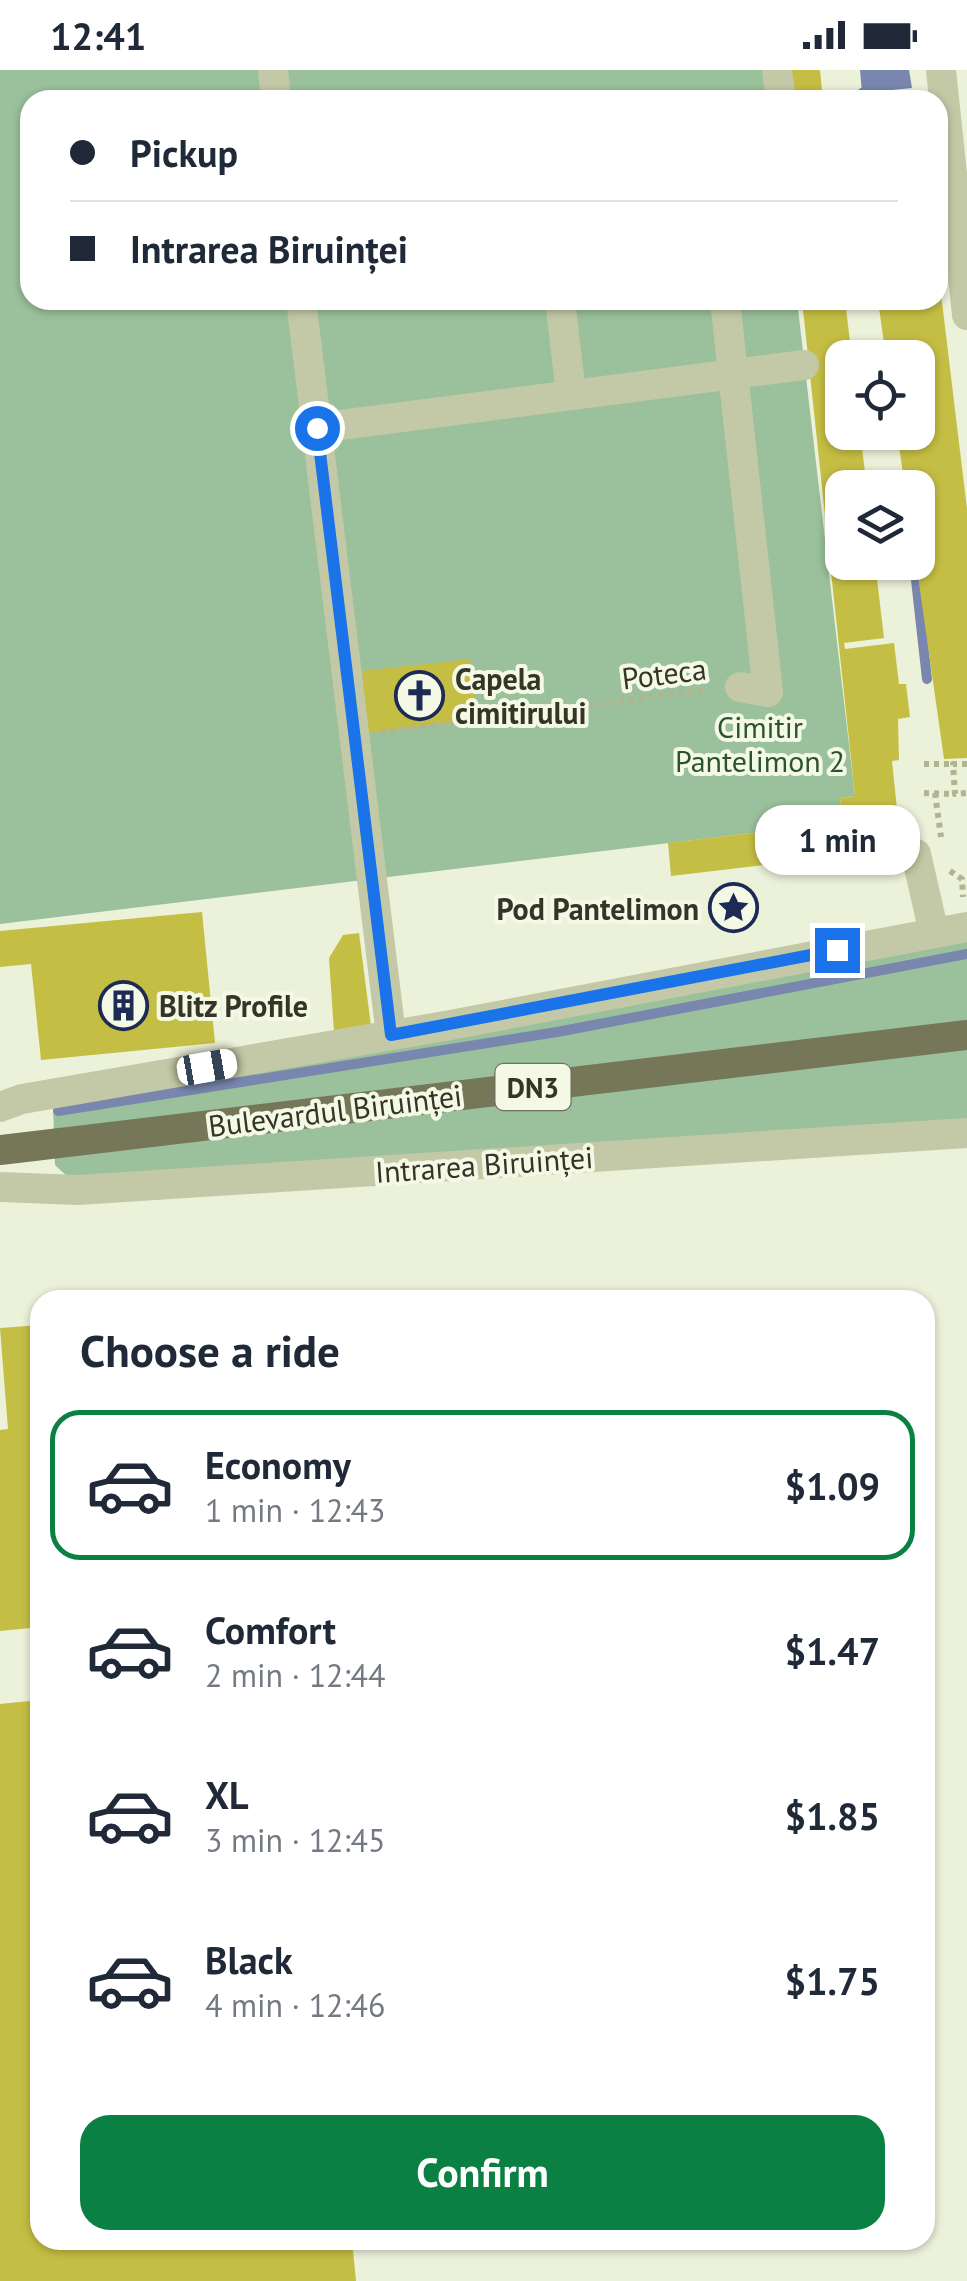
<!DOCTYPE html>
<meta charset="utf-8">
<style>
body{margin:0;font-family:"PT Sans",sans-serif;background:#f2f2f3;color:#1f2937;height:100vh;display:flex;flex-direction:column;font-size:38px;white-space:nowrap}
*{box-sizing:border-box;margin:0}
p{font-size:32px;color:#747a83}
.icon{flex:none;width:55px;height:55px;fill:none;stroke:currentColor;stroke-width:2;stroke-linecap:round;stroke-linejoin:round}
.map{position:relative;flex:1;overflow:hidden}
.sheet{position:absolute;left:30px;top:1220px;width:905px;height:960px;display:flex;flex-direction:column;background:#fff;border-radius:30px;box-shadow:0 2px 8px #0004}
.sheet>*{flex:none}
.banner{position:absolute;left:20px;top:20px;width:928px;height:220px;border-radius:30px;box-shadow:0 2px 8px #0004;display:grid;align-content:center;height:220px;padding:0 50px;background:#fff}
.fabs{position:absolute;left:825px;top:270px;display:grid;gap:20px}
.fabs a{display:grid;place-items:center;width:110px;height:110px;border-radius:20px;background:#fff;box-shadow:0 2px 8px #0004;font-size:50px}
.end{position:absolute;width:45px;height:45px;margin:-22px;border:12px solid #1a73e8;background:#fff;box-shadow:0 0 0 5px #fff}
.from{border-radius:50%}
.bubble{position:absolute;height:70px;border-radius:30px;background:#fff;box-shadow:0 2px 8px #0004;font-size:32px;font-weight:600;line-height:70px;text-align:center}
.car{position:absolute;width:30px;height:60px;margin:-30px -15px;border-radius:12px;box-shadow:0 0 8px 2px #0007;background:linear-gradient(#fff 24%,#345 0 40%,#fff 0 76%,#345 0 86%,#fff 0)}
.banner b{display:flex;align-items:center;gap:35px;height:95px;font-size:38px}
.banner b+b{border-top:2px solid #e0e1e3}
.banner i{width:25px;height:25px;background:#1f2937}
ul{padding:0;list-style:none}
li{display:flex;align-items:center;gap:30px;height:150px;margin:0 20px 15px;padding:0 30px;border:5px solid transparent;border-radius:30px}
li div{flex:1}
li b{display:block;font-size:38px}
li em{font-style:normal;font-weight:600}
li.active{border-color:#0b8043}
li>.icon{width:90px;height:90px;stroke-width:1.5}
h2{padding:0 50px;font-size:45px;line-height:120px}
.action{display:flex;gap:20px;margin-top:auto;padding:20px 50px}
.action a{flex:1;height:115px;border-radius:30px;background:#0b8043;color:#fff;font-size:40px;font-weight:600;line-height:115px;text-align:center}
.status{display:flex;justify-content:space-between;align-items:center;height:70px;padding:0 50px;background:#fff;direction:ltr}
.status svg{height:28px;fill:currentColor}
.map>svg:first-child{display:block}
.green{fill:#9ac09c}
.water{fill:#7987ae}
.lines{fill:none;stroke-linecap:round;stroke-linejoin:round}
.stream{stroke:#7987ae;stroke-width:10}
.building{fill:#c5be44}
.path{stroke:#b0b590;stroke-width:6;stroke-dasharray:5 5;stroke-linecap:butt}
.minor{stroke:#c3c9a6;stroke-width:30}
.major{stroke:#767758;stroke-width:30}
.route{stroke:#1a73e8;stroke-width:12}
.labels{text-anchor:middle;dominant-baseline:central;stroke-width:8;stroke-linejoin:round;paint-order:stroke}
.shield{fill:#f4f9e6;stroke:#6e7060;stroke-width:2.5}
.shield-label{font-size:28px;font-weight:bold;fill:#353527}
.street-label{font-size:30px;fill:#353527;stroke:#f4f9e6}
.poi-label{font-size:30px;font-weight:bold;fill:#353527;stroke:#f4f9e6;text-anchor:start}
.park-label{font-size:30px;fill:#2b532e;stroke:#f4f9e6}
</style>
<div class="status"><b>12:41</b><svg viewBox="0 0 49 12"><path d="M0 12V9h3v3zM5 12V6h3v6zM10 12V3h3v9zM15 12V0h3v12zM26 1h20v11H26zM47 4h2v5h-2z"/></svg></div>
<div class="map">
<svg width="967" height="2211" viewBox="0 0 967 2211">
<rect width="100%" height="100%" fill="#ecf1da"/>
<g class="green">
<polygon points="0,0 770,0 773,30 30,30 30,230 797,230 855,726 840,728 842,752 0,854"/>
<polygon points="967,871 967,1049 71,1110 55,1095 53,1036"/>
</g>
<polygon class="water" points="860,0 909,0 912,18 862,23"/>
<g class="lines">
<g class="stream">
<polyline points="862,23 863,30"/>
<polyline points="914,492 927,609"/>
<polyline points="58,1041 557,962 967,884"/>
</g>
</g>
<g class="building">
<polygon points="778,0 820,0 823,30 781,30"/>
<polygon points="938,199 967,439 967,688 944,689 916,492 918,418 905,418 897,362 918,362 918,288 886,288 878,230 938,230"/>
<polygon points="802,230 845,230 852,288 842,288 842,362 860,362 867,418 842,418 842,492 875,492 884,568 844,573 845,579 894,573 899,614 906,614 910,647 898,649 899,690 892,691 897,739 872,742 874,782 671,806 668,773 842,752 840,728 855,726"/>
<polygon points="470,589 479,649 368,663 362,601"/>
<polygon points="202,842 215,973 41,990 31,894 0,897 0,861"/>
<polygon points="359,863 371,956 334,962 329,888 343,865"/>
<polygon points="40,1255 40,1557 0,1561 0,1360 8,1359 0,1258"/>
<polygon points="40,1630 40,2170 352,2170 356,2211 0,2211 0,1634"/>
</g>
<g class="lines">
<g class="path">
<polyline points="381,662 710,620"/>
<polyline points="924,694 953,694"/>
<polyline points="967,694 953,694 955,724 967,723"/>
<polyline points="924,723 955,724"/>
<polyline points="935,723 941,767"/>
<polyline points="950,801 962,809 963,827"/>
</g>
<g class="minor">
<polyline points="273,0 276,30"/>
<polyline points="777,0 781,30"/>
<polyline points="941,0 967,245"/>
<polyline points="301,230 391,965"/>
<polyline points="560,230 571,324"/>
<polyline points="725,230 768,622 740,617"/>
<polyline points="317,358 804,295"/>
<polyline points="916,784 934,863"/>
<polyline points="0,1037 22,1029 445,956 967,857"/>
<polyline points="0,1117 78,1120 967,1063"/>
</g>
<polyline class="major" points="0,1080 967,965"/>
</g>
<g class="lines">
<polyline class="route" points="317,358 391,965 837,880"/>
</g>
<defs>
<symbol id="church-ring" viewBox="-11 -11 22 22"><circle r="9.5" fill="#f4f9e6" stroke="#1d2a56" stroke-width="1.5"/><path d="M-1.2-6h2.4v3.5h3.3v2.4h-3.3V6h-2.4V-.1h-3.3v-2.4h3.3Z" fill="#1d2a56"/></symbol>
<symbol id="sight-ring" viewBox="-11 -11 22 22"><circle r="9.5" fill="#f4f9e6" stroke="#1d2a56" stroke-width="1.5"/><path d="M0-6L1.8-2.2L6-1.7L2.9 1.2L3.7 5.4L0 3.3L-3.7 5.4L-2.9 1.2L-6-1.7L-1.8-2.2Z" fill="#1d2a56"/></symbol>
<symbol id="building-ring" viewBox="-11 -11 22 22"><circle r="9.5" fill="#f4f9e6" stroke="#1d2a56" stroke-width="1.5"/><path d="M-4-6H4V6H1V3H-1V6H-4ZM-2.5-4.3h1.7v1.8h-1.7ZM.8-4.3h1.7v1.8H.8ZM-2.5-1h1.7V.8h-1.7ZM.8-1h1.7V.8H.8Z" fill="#1d2a56"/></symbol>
</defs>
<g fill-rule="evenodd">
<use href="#church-ring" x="392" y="598" width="55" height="55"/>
<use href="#sight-ring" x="706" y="810" width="55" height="55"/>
<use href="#building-ring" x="96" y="908" width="55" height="55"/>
</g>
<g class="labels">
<rect class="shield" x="495.5" y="994" width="75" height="46" rx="8"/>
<g class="shield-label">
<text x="533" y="1017">DN3</text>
</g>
<g class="street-label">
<text transform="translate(664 603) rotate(-7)">Poteca</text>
<text transform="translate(335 1040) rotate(-7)">Bulevardul Biruinței</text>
<text transform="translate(484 1094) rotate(-4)">Intrarea Biruinței</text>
</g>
<g class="poi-label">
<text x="455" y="608">Capela<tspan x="455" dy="34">cimitirului</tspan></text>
<text x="699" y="838" text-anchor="end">Pod Pantelimon</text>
<text x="159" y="935">Blitz Profile</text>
</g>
<g class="park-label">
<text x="760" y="656">Cimitir<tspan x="760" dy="34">Pantelimon 2</tspan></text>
</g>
</g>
</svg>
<div class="fabs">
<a><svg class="icon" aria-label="locate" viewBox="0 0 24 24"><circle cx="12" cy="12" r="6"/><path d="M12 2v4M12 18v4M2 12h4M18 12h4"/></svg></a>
<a><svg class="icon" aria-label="layers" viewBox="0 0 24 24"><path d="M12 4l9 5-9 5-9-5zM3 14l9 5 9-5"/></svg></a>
</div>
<i class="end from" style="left:317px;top:358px"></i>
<i class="end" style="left:837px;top:880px"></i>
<div class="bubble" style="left:755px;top:735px;width:165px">1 min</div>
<i class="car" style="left:207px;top:997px;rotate:80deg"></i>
<div class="banner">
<b><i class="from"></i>Pickup</b>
<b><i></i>Intrarea Biruinței</b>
</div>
<section class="sheet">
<h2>Choose a ride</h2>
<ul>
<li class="active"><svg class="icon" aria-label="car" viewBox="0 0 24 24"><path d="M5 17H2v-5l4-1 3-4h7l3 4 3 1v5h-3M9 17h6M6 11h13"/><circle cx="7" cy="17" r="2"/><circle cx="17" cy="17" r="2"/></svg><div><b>Economy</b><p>1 min · 12:43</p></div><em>$1.09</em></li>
<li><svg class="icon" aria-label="car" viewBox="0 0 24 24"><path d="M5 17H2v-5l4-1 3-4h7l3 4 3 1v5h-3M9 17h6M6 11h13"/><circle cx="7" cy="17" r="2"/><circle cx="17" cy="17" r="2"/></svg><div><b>Comfort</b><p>2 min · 12:44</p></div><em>$1.47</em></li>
<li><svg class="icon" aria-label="car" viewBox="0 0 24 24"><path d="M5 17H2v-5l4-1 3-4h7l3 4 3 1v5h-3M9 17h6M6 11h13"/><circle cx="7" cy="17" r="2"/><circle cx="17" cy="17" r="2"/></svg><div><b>XL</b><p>3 min · 12:45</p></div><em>$1.85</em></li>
<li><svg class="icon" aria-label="car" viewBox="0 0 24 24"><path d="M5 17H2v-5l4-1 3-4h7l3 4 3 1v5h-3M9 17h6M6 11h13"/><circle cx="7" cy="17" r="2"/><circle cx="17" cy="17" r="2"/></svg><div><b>Black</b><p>4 min · 12:46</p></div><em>$1.75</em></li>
</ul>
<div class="action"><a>Confirm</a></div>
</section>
</div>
